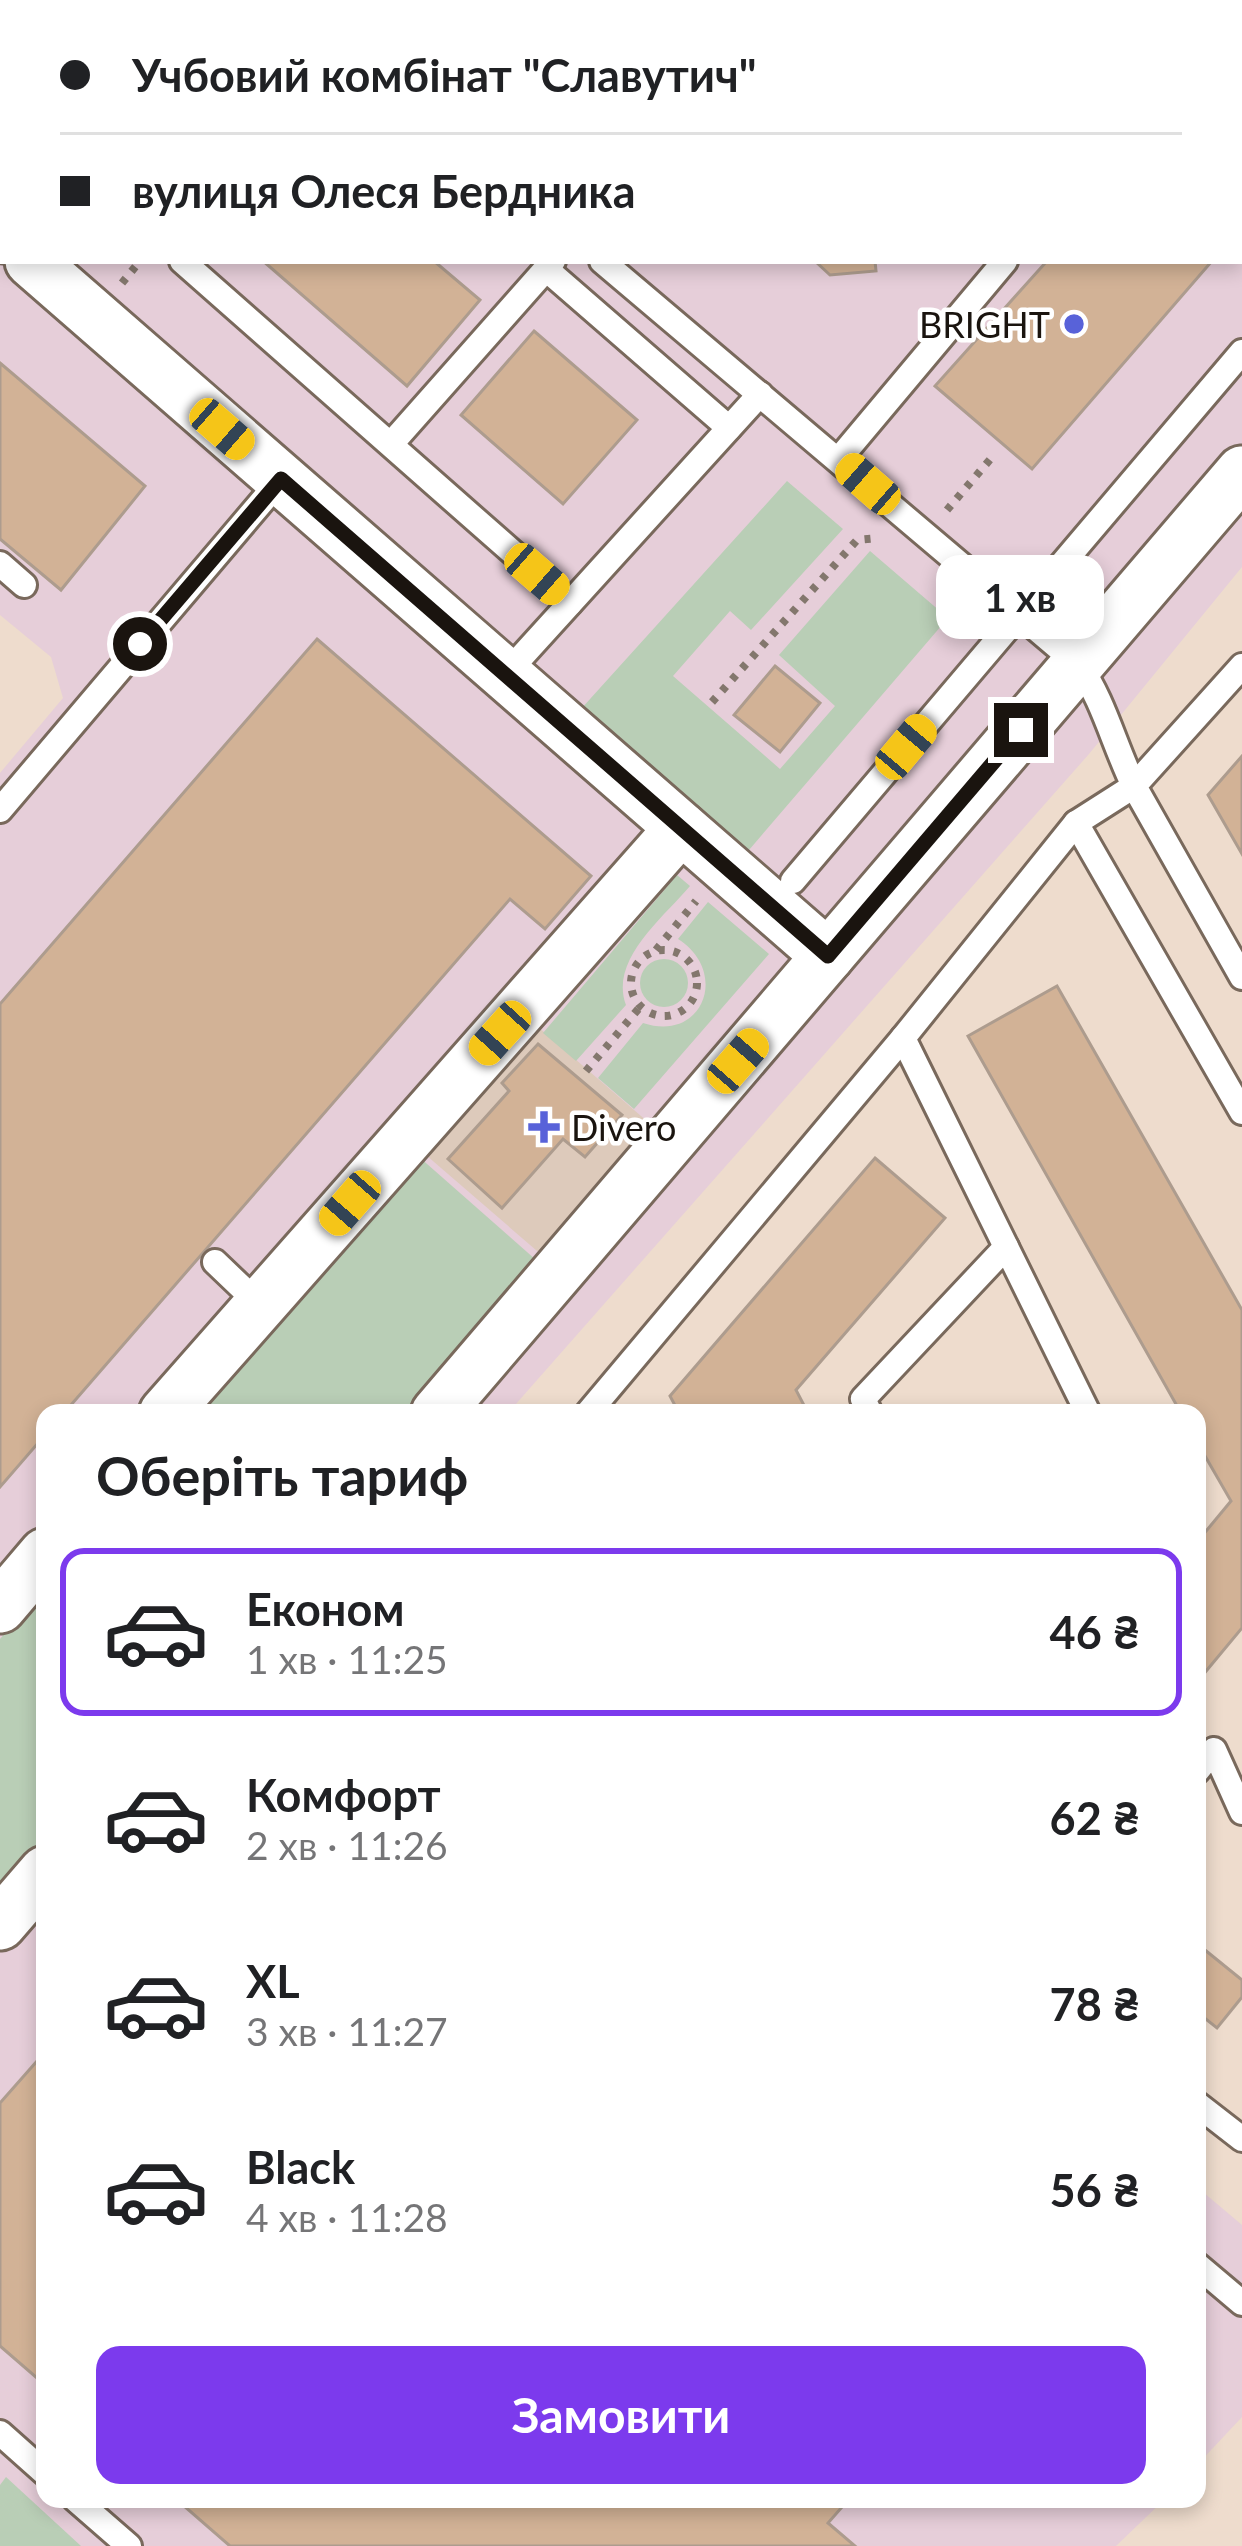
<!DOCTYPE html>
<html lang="uk">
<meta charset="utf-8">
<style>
body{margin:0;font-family:Lato,sans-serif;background:#f6f6f6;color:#202124;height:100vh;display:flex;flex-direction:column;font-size:45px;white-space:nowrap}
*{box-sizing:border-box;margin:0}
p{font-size:39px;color:#757577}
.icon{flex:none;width:66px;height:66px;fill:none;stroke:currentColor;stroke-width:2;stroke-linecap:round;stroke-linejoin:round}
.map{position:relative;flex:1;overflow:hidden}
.drawer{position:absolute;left:36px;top:1404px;width:1170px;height:1104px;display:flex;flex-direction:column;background:#fff;border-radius:24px;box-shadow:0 6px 18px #0003}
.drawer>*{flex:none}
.hud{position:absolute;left:0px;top:0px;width:1242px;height:264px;box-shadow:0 6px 18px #0003;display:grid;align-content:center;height:264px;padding:0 60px;background:#fff}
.end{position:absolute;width:54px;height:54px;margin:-27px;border:15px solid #1a140f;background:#fff;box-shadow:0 0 0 6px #fff}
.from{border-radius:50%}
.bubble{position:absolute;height:84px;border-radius:24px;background:#fff;box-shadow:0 6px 18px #0003;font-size:39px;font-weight:700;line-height:84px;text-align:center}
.car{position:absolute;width:36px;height:72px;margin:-36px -18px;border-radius:15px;box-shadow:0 0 9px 3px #0007;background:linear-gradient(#f5c518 24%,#345 0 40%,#f5c518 0 76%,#345 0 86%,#f5c518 0)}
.hud b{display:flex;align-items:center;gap:42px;height:114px;font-size:45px}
.hud b+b{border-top:3px solid #e0e0e0}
.hud i{width:30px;height:30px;background:#202124}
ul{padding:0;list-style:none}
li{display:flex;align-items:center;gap:36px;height:168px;margin:0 24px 18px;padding:0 36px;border:6px solid transparent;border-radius:24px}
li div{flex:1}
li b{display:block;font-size:45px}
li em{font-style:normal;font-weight:700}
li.active{border-color:#7c3aed}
li>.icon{width:108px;height:108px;stroke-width:1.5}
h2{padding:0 60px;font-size:54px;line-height:144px}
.action{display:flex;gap:24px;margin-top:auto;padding:24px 60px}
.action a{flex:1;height:138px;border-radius:24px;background:#7c3aed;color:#fff;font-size:48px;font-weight:700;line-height:138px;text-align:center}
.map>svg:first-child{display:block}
.commercial{fill:#e6ced9}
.medical{fill:#ddcabb}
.green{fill:#b9ceb6}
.building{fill:#d2b296;stroke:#ad9c8e;stroke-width:3}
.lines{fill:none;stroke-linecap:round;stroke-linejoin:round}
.service-casing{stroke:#79695c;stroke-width:30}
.minor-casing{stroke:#79695c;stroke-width:57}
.path{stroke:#83776d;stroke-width:8;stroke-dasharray:6 9;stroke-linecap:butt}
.service{stroke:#fff;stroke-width:24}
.minor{stroke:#fff;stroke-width:51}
.route{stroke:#1a140f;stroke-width:15}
.poi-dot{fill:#5862d9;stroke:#fff;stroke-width:4.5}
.labels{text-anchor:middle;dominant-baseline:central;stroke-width:9;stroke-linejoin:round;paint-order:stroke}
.poi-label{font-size:36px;fill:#1a140f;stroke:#fff;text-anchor:end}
</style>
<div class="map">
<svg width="1242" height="2546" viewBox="0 0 1242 2546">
<rect width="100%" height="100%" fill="#eedccd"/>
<g class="commercial">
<polygon points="0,0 545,3 3,3 3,261 1239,261 1239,3 1086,3 1242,0 1242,567 1089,754 508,1413 45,1413 45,2499 1165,2499 1116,2546 0,2546 0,773 63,698 51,657 0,615"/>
<polygon points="1197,2187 1242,2225 1242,2417 1197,2465"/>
</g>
<polygon class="medical" points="530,1020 656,1129 544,1257 419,1149"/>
<g class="green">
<polygon points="787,481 843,529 751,630 730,611 673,676 780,769 835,706 779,655 870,551 948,618 749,850 581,709"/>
<path d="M677,875L690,886C663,918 609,960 626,1005L576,1061L543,1033Z"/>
<path d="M708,902L769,954L634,1109L598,1078L643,1023C703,1043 730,972 678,939Z"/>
<circle cx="664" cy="983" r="24"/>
<polygon points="418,1156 544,1267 415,1413 191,1413"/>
<polygon points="45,1585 45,1843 0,1895 0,1639"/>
<polygon points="6,2477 81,2546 0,2546 0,2485"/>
</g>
<g class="building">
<polygon points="0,0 126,0 130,3 3,3 3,36"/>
<polygon points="607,0 814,0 815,3 607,3"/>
<polygon points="1242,42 1242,227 1239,230 1239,45"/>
<polygon points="263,261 434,261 480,300 407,386"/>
<polygon points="815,261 875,261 876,271 830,275"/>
<polygon points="1047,261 1212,261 1032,469 935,386"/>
<polygon points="534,331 637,420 563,504 461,415"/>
<polygon points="0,363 145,486 61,590 0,539"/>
<polygon points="317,639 591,876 545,929 510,899 64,1413 45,1413 45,1435 0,1487 0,1004"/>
<polygon points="775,666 820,703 780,752 734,715"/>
<polygon points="1242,756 1242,854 1208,795"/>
<polygon points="1057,986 1242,1310 1242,1628 1197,1682 1197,1542 1231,1501 1197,1442 1197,1413 1181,1413 968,1036"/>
<polygon points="538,1044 622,1115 585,1157 563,1139 502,1208 448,1159 509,1091 502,1083"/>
<polygon points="875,1158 945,1218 796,1390 808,1413 679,1413 670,1396"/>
<polygon points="1205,1950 1242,1980 1242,1997 1217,2028 1197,2012 1197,1960"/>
<polygon points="45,2052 45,2385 0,2346 0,2103"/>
<polygon points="176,2499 849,2499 828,2523 855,2546 230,2546"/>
</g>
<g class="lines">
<defs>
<g id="service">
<polyline points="289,0 293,3"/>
<polyline points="1217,3 1220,0"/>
<polyline points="0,100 3,103"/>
<polyline points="182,261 570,603"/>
<path d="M602,261L1078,664C1104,701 1114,745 1134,786L1076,823L1242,1112"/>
<polyline points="546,269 729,428"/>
<polyline points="391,444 553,261"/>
<polyline points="839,459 1005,261"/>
<polyline points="0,564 24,585"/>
<polyline points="1242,666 1134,786 1242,977"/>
<polyline points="505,675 760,394"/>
<polyline points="0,810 281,479"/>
<polyline points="793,881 1242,352"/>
<polyline points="903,1038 1088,1413"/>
<polyline points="215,1262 260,1305"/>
<polyline points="588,1413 903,1038 1076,823"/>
<polyline points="870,1413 863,1399 1006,1247"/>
<polyline points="1197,1771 1214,1750 1242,1812"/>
<polyline points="1197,2104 1242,2139"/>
<polyline points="1197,2265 1242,2303"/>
<polyline points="0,2433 45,2473"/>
<polyline points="75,2499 129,2546"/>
</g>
<g id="minor">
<polyline points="0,234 3,237"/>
<polyline points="31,261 828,956"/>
<polyline points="165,1413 681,828"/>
<polyline points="437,1413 1242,472"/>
<polyline points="0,1607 45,1554"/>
<polyline points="0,1924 45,1872"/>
</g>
</defs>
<use href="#service" class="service-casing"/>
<use href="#minor" class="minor-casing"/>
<g class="path">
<polyline points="903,0 903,3"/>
<polyline points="122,283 140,261"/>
<polyline points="947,510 993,456"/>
<polyline points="712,702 857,540 878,538"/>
<polyline points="656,950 696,901"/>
<circle cx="664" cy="983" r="33"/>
<polyline points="586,1071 640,1007"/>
</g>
<use href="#service" class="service"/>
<use href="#minor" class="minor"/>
</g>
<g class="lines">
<polyline class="route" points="140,644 281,479 828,956 1021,730"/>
</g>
<g class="poi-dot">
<circle cx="1074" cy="324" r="12"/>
<path d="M538 1109h12v12h12v12h-12v12h-12v-12h-12v-12h12z"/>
</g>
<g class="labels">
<g class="poi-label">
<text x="1050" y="324">BRIGHT</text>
<text x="571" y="1127" text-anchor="start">Divero</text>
</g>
</g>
</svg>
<i class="end from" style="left:140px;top:644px"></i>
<i class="end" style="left:1021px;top:730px"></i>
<div class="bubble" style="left:936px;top:555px;width:168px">1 хв</div>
<i class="car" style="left:222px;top:429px;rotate:131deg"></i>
<i class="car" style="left:868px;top:484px;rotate:311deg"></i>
<i class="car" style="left:537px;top:574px;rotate:131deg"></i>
<i class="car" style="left:906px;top:747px;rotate:40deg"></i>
<i class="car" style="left:500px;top:1033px;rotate:222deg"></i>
<i class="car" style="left:738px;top:1061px;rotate:41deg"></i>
<i class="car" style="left:350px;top:1203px;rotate:221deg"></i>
<div class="hud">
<b><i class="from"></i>Учбовий комбінат &quot;Славутич&quot;</b>
<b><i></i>вулиця Олеся Бердника</b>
</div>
<section class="drawer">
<h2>Оберіть тариф</h2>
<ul>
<li class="active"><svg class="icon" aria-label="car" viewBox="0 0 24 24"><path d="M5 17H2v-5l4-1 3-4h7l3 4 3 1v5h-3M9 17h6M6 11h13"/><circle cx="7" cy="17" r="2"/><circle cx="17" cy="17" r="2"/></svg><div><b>Економ</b><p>1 хв · 11:25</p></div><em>46 ₴</em></li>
<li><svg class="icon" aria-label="car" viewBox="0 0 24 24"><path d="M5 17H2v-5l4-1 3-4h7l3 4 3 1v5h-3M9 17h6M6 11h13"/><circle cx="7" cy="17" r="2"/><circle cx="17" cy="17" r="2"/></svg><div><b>Комфорт</b><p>2 хв · 11:26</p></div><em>62 ₴</em></li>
<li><svg class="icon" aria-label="car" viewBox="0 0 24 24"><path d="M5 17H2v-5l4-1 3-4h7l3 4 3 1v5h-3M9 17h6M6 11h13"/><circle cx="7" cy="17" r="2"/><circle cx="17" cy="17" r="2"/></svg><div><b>XL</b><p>3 хв · 11:27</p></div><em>78 ₴</em></li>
<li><svg class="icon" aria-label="car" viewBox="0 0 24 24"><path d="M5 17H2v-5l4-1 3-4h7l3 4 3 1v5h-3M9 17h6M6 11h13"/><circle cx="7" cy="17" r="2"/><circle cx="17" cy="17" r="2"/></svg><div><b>Black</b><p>4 хв · 11:28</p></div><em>56 ₴</em></li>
</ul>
<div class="action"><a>Замовити</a></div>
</section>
</div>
